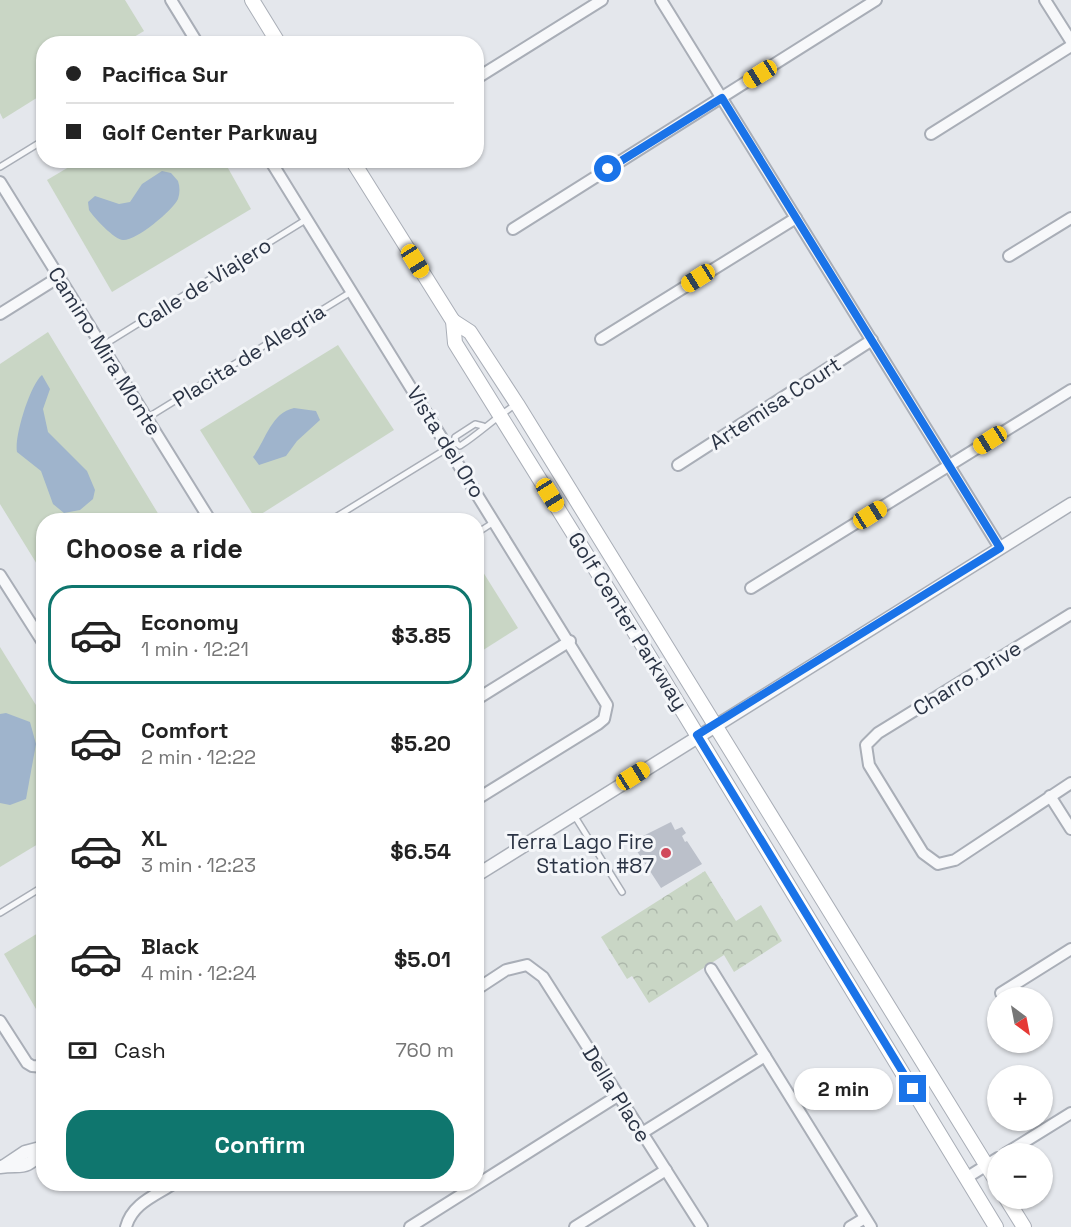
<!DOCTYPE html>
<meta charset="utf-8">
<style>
body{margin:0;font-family:"Space Grotesk",sans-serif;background:#f2f2f2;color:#222;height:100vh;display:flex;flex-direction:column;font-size:22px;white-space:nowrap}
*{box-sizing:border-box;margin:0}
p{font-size:20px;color:#767676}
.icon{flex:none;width:33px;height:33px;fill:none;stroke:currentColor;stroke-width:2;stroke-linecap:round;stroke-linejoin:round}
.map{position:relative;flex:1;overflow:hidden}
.details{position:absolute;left:36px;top:513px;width:448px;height:678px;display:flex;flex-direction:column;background:#fff;border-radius:24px;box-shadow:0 2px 4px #0004}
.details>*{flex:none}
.banner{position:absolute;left:36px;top:36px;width:448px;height:132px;border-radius:24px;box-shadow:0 2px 4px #0004;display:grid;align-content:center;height:132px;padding:0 30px;background:#fff}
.needle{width:39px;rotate:148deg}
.buttons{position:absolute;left:987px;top:987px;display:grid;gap:12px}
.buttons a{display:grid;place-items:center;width:66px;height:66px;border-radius:50%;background:#fff;box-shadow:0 2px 4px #0004;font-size:30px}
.end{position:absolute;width:27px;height:27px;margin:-14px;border:8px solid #1a73e8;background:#fff;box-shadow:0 0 0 3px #fff}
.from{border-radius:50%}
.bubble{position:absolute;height:42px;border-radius:21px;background:#fff;box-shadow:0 2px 4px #0004;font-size:20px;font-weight:700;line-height:42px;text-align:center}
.car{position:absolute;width:18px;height:36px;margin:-18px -9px;border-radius:8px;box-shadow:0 0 4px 2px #0007;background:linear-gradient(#f5c518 24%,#345 0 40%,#f5c518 0 76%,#345 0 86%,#f5c518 0)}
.banner b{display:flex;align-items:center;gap:21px;height:57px;font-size:22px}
.banner b+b{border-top:2px solid #e0e0e0}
.banner i{width:15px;height:15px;background:#222}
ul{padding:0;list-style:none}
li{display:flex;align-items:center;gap:18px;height:99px;margin:0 12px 9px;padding:0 18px;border:3px solid transparent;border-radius:24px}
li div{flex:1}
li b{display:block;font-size:22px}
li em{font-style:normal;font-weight:700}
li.selected{border-color:#0f766e}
li>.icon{width:54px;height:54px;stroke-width:1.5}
h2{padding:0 30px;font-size:27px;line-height:72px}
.pay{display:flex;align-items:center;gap:15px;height:66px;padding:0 30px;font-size:22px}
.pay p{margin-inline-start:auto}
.primary-button{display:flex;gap:12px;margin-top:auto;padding:12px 30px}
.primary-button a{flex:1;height:69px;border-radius:24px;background:#0f766e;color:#fff;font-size:24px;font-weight:700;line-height:69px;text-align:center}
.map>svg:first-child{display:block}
.green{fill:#c9d6c5}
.forest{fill:url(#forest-crowns)}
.water{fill:#9fb4cc}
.building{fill:#bbc0ca}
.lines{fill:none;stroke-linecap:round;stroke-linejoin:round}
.service-casing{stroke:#a9aeb7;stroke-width:8}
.minor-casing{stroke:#a9aeb7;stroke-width:14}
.tertiary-casing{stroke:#a9aeb7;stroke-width:15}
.secondary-casing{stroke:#a9aeb7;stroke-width:16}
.service{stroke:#f7f8fa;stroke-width:5}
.minor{stroke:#f7f8fa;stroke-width:10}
.tertiary{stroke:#f7f8fa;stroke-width:12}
.secondary{stroke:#fff;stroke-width:14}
.route{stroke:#1a73e8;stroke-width:8}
.poi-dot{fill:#d1495b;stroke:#f4f6f9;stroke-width:2}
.labels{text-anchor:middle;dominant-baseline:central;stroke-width:6;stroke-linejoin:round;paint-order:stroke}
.street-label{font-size:21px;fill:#2b3445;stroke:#f4f6f9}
.poi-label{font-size:21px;fill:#2b3445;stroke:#f4f6f9;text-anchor:end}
</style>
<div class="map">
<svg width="1071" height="1227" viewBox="0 0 1071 1227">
<defs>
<pattern id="forest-crowns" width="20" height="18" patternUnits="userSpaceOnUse" patternTransform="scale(1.5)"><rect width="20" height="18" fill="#c9d6c5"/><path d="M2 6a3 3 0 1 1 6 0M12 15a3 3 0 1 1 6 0" fill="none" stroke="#adb8ab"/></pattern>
</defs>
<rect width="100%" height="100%" fill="#e4e7ec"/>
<g class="green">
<polygon points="0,0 125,0 144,31 124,43 44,44 43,94 3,119 0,113"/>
<polygon points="79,161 224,161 251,209 112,292 47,180"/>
<polygon points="48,332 162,520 44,520 43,574 0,504 0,364"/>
<polygon points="338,345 394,430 255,518 200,430"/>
<polygon points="483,572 518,628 477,654 477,576"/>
<polygon points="0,647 44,718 43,841 0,867"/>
<polygon points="43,930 43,1021 4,954"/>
</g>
<polygon class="forest" points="705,871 736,921 761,905 782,941 734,972 724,955 649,1003 632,976 627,979 601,937"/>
<g class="water">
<path d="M162,171L171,173L178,181C180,187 180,193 178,199C172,211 136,241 123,240C115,240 94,218 89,210L88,202L95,196L119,204L130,202L142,184Z"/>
<path d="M42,375L50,389L43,409L48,432L87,471L95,490L93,499L80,510L64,513L53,504L41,471L17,452C14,437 30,385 42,375Z"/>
<path d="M294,408L316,411L320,420L297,441L286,456L259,465L253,457C266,440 271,413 294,408Z"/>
<polygon points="6,713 30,722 36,744 26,799 10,805 0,803 0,714"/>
</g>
<polygon class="building" points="671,822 675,830 682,827 686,833 682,836 685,842 687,841 702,864 661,888 631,842"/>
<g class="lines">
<defs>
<g id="service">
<polyline points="0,167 44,140"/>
<polyline points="102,346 307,219"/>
<polyline points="147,418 351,292"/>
<path d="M483,426L475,424L455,437L456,443L460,446C480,433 495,418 515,405"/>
<polyline points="331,520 456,443"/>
<polyline points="477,533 494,522"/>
<polyline points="574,815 622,892"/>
<polyline points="0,913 44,886"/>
</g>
<g id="minor">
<polyline points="171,0 198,44"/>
<polyline points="661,0 1000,548"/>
<polyline points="1045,0 1071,41"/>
<polyline points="477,78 602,0"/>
<polyline points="931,134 1071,46"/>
<polyline points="270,160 607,705 604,719 598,724 477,799"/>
<polyline points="0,182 210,520"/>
<polyline points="513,229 876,0"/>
<polyline points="1009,256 1071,218"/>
<polyline points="0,314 59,277"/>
<polyline points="601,339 796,218"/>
<polyline points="678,465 872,340"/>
<polyline points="0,575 44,644"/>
<polyline points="751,588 1071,390"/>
<polyline points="1071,614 878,733 866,745 869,765 923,853 938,864 955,860 1071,783"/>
<polyline points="477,699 570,641"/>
<polyline points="1050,796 1071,829"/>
<polyline points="711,969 871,1227"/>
<polyline points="477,989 506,970 527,965 543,977 702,1227"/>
<polyline points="1001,993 1071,949"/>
<polyline points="0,1021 27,1063 32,1066 44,1067"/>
<polyline points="642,1133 765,1056"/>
<polyline points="1005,1154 1071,1113"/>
<polyline points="966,1178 998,1158"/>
<path d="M126,1227C132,1204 154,1196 173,1184"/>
<polyline points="410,1227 619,1095"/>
<polyline points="575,1227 666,1170"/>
<polyline points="850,1227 865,1218"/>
</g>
<g id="tertiary">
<polyline points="477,875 1071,504"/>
<polyline points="4,1166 25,1152 44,1147"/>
<path d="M0,1167C25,1164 23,1171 44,1151"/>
</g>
<g id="secondary">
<polyline points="252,0 279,44"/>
<polyline points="352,160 453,321 455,343 637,636 996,1227"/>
<polyline points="453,321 470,332 517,404 998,1184"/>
<polyline points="1006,1198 1024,1227"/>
</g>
</defs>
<use href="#service" class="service-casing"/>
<use href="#minor" class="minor-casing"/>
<use href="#tertiary" class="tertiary-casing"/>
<use href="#secondary" class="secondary-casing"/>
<use href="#service" class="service"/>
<use href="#minor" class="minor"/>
<use href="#tertiary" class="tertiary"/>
<use href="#secondary" class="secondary"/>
</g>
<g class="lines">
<polyline class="route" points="608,169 722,98 1000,548 697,735 913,1089"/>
</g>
<circle class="poi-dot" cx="666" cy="853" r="6"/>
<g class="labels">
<g class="street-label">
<text transform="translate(204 283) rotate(-32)">Calle de Viajero</text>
<text transform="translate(105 351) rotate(58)">Camino Mira Monte</text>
<text transform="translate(249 355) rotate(-32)">Placita de Alegria</text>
<text transform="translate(775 403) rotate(-33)">Artemisa Court</text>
<text transform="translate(446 442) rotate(58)">Vista del Oro</text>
<text transform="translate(628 621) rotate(58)">Golf Center Parkway</text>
<text transform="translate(967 678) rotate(-32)">Charro Drive</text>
<text transform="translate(617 1094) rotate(58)">Della Place</text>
</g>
<g class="poi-label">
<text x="654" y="841">Terra Lago Fire<tspan x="654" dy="24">Station #87</tspan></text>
</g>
</g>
</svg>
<div class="buttons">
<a><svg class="needle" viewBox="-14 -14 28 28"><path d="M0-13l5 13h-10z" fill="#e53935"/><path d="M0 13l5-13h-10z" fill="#767676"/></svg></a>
<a>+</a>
<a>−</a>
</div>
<i class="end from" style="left:608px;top:169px"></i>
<i class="end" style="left:913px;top:1089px"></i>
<div class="bubble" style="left:794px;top:1068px;width:99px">2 min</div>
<i class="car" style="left:760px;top:74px;rotate:238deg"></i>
<i class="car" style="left:415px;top:261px;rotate:148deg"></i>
<i class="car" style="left:698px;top:278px;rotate:238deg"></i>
<i class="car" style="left:990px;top:440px;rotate:238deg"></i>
<i class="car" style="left:550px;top:495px;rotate:148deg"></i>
<i class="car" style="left:870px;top:515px;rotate:58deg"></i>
<i class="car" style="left:633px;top:776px;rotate:58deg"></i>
<div class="banner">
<b><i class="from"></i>Pacifica Sur</b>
<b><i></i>Golf Center Parkway</b>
</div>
<section class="details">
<h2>Choose a ride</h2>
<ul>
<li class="selected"><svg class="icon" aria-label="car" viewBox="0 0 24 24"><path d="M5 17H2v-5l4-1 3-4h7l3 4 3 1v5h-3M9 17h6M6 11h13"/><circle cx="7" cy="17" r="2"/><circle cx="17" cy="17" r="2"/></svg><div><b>Economy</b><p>1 min · 12:21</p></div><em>$3.85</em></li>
<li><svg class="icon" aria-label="car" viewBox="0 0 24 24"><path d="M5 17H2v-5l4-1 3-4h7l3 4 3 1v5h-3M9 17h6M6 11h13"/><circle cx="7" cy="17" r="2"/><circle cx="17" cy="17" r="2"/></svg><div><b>Comfort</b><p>2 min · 12:22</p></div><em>$5.20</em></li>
<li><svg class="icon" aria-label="car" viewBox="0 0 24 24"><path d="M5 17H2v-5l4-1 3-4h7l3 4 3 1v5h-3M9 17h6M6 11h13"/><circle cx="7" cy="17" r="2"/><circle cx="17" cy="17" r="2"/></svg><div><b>XL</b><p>3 min · 12:23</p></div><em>$6.54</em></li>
<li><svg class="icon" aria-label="car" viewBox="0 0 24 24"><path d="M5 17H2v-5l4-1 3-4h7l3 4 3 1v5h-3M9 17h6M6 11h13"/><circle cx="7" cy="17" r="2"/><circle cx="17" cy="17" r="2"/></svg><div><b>Black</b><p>4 min · 12:24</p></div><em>$5.01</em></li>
</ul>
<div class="pay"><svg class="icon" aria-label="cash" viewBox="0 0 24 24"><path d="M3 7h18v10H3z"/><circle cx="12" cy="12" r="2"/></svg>Cash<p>760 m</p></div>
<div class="primary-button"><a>Confirm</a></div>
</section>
</div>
